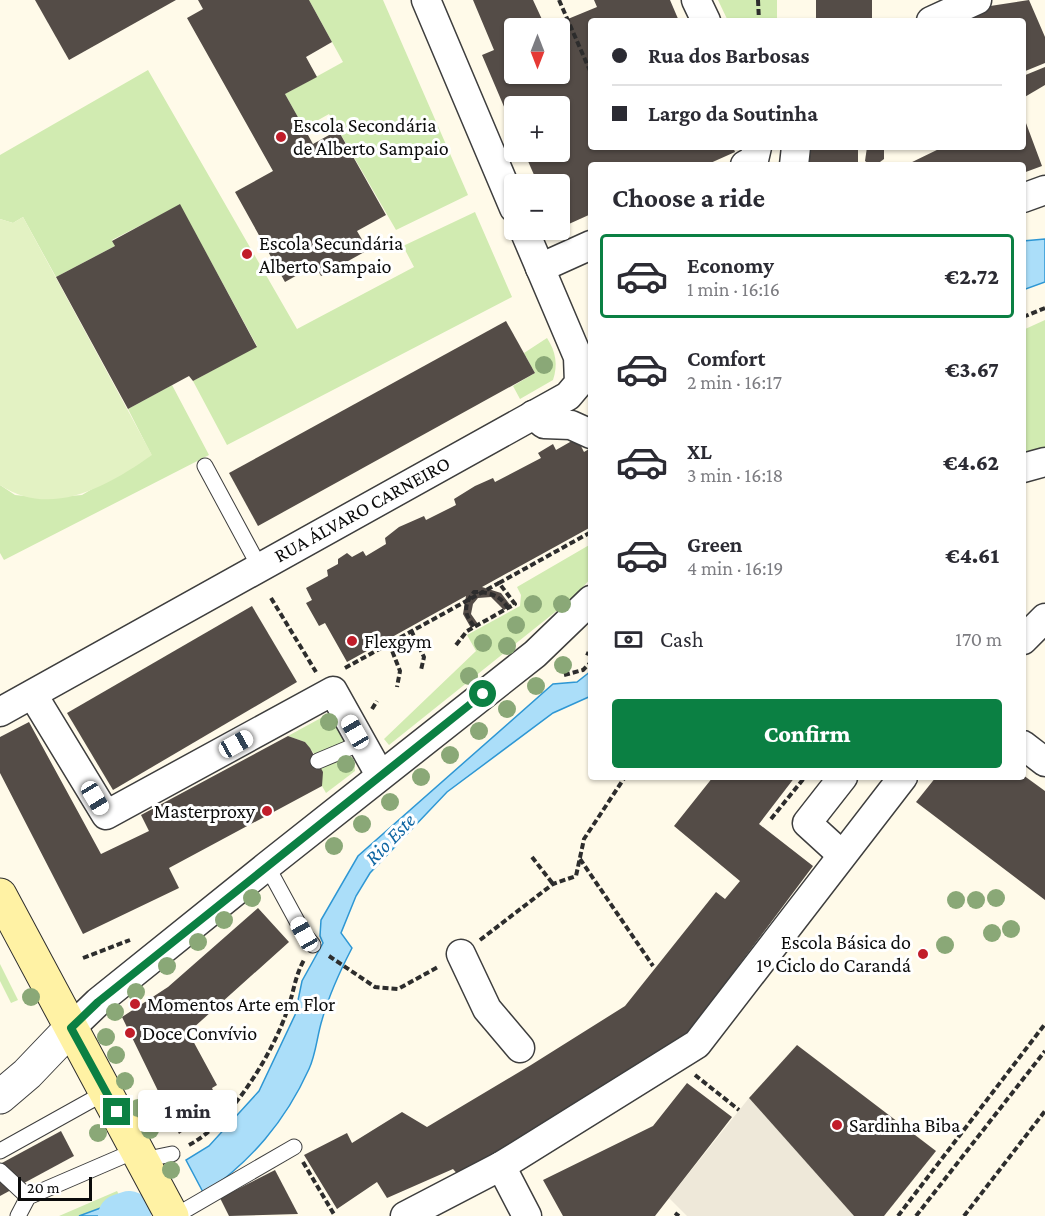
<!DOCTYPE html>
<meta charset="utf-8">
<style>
body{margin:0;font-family:"Crimson Pro",serif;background:#f7f7f7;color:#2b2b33;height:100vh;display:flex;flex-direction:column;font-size:22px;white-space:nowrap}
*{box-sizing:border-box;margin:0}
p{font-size:20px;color:#7c7c81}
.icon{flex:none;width:33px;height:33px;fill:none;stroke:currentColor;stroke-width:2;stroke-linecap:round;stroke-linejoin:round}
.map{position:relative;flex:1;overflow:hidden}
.panel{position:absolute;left:588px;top:162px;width:438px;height:618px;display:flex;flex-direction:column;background:#fff;border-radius:6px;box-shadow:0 2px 4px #0004}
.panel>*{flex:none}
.hud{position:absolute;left:588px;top:18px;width:438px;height:132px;border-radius:6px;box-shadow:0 2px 4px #0004;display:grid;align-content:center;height:132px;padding:0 24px;background:#fff}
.needle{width:39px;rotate:180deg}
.buttons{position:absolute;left:504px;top:18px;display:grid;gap:12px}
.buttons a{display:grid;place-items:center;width:66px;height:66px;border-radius:6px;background:#fff;box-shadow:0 2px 4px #0004;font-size:30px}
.scale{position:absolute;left:18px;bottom:15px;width:74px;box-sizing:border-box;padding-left:6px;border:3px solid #0b0b0b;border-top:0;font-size:16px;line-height:21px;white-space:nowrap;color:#0b0b0b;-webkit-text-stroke:4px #fff;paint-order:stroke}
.end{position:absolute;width:27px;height:27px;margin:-14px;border:8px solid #0b8043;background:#fff;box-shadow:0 0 0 3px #fff}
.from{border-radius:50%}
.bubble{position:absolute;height:42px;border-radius:6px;background:#fff;box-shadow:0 2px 4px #0004;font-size:20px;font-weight:800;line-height:42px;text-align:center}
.car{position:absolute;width:18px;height:36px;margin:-18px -9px;border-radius:8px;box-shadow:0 0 4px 2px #0007;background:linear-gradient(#fff 24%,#345 0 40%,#fff 0 76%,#345 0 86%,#fff 0)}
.hud b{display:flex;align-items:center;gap:21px;height:57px;font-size:22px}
.hud b+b{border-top:2px solid #e1e1e2}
.hud i{width:15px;height:15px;background:#2b2b33}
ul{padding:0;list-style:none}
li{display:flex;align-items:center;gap:18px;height:84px;margin:0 12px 9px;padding:0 12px;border:3px solid transparent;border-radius:6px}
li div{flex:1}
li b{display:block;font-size:22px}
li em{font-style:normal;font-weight:800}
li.active{border-color:#0b8043}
li>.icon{width:54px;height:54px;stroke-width:1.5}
h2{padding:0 24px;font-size:27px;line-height:72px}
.pay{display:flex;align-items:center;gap:15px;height:66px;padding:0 24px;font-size:22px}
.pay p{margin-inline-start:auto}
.cta{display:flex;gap:12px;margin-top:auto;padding:12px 24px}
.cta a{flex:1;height:69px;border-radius:6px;background:#0b8043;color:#fff;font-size:24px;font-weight:800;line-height:69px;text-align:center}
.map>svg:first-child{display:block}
.green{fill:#d1ebb1}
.pitch{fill:#e3f2c3}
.plaza{fill:#eee8d9}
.water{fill:#abdef9;stroke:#2e97d4;stroke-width:1.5}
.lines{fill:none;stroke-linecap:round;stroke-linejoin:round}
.river{stroke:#abdef9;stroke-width:44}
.building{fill:#544c47;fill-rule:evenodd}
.service-casing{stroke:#3e3e3e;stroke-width:17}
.minor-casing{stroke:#3e3e3e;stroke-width:31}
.tertiary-casing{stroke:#3e3e3e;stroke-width:35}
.secondary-casing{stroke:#2d2d2d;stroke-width:35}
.path{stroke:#2d2d2d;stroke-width:4;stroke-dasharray:6 3;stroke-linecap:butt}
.service{stroke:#fff;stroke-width:15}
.minor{stroke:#fff;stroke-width:28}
.tertiary{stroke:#fff;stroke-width:33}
.secondary{stroke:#fff2a4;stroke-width:33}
.tree{fill:#8aa877}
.route{stroke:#0b8043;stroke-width:8}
.poi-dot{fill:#c11d2a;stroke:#fff;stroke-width:2}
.labels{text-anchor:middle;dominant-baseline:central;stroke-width:6;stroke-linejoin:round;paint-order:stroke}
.poi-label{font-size:20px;fill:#0b0b0b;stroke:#fff;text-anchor:start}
.street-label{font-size:20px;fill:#0b0b0b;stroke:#fff}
.water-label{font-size:21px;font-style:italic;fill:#0f66a2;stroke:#fff}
</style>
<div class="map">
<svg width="1045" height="1216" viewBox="0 0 1045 1216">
<rect width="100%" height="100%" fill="#fffae9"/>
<g class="green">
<polygon points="309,0 383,0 468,195 396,230 329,114 304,128 285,94 343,62"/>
<polygon points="718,0 777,0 777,21 728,21"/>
<polygon points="148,70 297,329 414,267 403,246 475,212 512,297 227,445 193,381 257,346 180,205 112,240 115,246 56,277 23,217 13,223 0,219 0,155"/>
<polygon points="1045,320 1045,454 1023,457 1023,330"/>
<path d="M547,338C556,352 558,365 553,380L520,399L513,386L535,373L524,353Z"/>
<polygon points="172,385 209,455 4,560 0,553 0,485 15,495 45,498 82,495 151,454 128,409"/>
<polygon points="591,544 591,578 574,597 389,745 384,739 476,651 467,635 520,606 521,595 517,587"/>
<polygon points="330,713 346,737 343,744 315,755 305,742 288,736"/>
<polygon points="346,755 354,762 355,771 326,793 322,786 321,767"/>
<polygon points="0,964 18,1000 11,1003 0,981"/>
<polygon points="117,1191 130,1216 59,1216"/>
</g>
<path class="pitch" d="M23,217L152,455C108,486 51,519 0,485V219L13,223Z"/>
<polygon class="plaza" points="749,1098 854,1216 687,1216 669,1198"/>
<g class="water">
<polygon points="1045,239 1045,282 1023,290 1023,241"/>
<path d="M591,671V696L553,713L447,792L370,873L356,896L341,933L352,948C340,971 329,995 322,1020C317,1036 316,1054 309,1069C285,1122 251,1161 204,1194L186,1160L209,1146L259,1091L295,1015L302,981L323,943L320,936L321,920L358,856L553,684L577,682Z"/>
<polygon points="114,1203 120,1216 79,1216"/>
</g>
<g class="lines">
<polyline class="river" points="120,1216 129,1213"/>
</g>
<g class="building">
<polygon points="35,0 176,0 69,60"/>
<polygon points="198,0 309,0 332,42 306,57 317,77 285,94 313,144 338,130 386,215 357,231 368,250 321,276 315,265 285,282 235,192 273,171 187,18 203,9"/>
<path d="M473,0H533L546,28L597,7L594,0H670L679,21H591V147H733L735,152L706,165H591V214L560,228V184H538L524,152H560V106H514V130L482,55L494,50ZM514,28H560V74H514Z"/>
<rect x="816" y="0" width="56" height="21"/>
<polygon points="1029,0 1045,37 1045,63 1023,72 1023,21 948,21 977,8"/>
<polygon points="1045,67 1045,85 1023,98 1023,76"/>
<polygon points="1023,115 1042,166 1023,173 1023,165 906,165 943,147 1023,147"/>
<rect x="802" y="147" width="56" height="18"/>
<polygon points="867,147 884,147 884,159 876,165 870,165 865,161"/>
<polygon points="180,204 257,347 193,381 189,376 128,409 56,277 115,246 112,241"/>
<polygon points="506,321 535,373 258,526 229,473"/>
<polygon points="577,438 584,452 589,449 591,452 591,527 482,587 501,593 511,606 504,610 491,597 478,598 473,604 471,614 478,624 471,628 463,614 466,596 347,662 325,623 319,626 306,603 312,600 306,588 328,576 327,570 338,564 338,559 347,553 352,557 363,551 366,556 386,544 385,538 399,527 424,516 426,520 456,505 454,499 475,486 493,478 495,482 541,458 538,453 553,444 556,450"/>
<polygon points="252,606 297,682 113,790 67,713"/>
<polygon points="29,722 101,854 149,831 141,815 288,736 305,742 310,748 323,772 322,786 169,868 179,888 83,934 0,773 0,737"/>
<polygon points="1023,775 1045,791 1045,900 916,802 936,777 1023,777"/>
<polygon points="713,777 795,777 759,824 813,866 685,1037 460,1177 453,1169 387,1198 377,1182 337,1209 304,1155 347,1133 352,1143 402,1112 427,1127 531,1065 625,1006 716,892 725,899 740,881 674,826"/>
<polygon points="258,908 289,942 192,1029 192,1039 217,1085 212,1088 215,1095 211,1097 213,1101 195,1115 198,1121 179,1134 122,1017 168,987"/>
<polygon points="797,1045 936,1151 884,1216 854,1216 749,1098"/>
<polygon points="687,1083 732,1117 655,1216 563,1216 543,1180 653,1126"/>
<polygon points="61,1131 74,1156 0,1196 0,1164"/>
<polygon points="275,1170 298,1214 229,1216 220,1198"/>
</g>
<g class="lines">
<defs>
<g id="service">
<polyline points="205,466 259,566"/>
<polyline points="318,761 361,743"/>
<polyline points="267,866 304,934 313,945"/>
<polyline points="0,1151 106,1092"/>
<polyline points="143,1160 172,1154"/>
<polyline points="0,1171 28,1197"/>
<polyline points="18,1216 28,1197 137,1150"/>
<polyline points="175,1216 294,1147"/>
</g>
<g id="minor">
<polyline points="426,0 514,208"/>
<polyline points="696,0 706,21"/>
<polyline points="931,21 977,0"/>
<polyline points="745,165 754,160 757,147"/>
<polyline points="794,165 796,147"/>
<polyline points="1023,198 1045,190"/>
<polyline points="540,268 591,245"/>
<polyline points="533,415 544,424 571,425 591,434"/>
<polyline points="1023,468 1045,462"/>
<polyline points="1023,640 1045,618"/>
<polyline points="33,695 106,815 333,691 380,775"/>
<polyline points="0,712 568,396 579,383 578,357 524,230"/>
<polyline points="1023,745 1045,762"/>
<polyline points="842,855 807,823 843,777"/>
<polyline points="461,954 487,1009 520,1048"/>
<polyline points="71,1028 98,1002 267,866 535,654 591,600"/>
<polyline points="501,1166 527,1216"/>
<polyline points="405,1216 501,1166 697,1044 903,777"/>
</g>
<polyline id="tertiary" points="0,1097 27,1074 71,1028"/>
<polyline id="secondary" points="0,895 172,1216"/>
</defs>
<use href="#service" class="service-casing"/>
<use href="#minor" class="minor-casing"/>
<use href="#tertiary" class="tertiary-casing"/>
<use href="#secondary" class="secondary-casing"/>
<g class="path">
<polyline points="559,0 591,73"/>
<polyline points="758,0 759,21"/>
<polyline points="1023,317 1045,308"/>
<polyline points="271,598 316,672"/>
<path d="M474,626C463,613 464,605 474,592C489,592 500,595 508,608"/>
<polyline points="411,630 424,657 421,670"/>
<polyline points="389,643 400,671 397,687"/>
<polyline points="456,645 467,631 515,604 499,583 591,532"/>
<polyline points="586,653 591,655"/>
<polyline points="345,668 499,583"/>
<polyline points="564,675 583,670 591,662"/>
<polyline points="372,709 377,701"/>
<polyline points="771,819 805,777"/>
<polyline points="532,857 553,884"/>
<polyline points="580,859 653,966"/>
<polyline points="480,940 553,884 576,876 584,839 625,777"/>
<polyline points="329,956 375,987 398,989 438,967"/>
<polyline points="83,958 130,940"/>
<polyline points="695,1075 739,1110"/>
<path d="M189,1145C230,1124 274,1052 288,1008C294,991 295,976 304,960"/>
<polyline points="303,1162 335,1216"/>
<polyline points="675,1213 679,1216"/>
<polyline points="898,1216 1045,1024"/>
<polyline points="916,1216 1045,1051"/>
<polyline points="964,1216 1045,1111"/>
</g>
<use href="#service" class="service"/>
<use href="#minor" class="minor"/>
<use href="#tertiary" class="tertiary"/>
<use href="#secondary" class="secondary"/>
</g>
<g class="tree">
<circle cx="544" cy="365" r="9"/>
<circle cx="533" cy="604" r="9"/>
<circle cx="562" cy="604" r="9"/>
<circle cx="516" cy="625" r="9"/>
<circle cx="483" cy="643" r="9"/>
<circle cx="507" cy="646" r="9"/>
<circle cx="563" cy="665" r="9"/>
<circle cx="469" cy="676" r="9"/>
<circle cx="536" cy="686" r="9"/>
<circle cx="507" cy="709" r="9"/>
<circle cx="329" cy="722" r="9"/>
<circle cx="479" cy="731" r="9"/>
<circle cx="450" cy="755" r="9"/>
<circle cx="346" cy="764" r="9"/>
<circle cx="421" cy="777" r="9"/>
<circle cx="390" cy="802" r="9"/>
<circle cx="362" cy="824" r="9"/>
<circle cx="334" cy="846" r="9"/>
<circle cx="252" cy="898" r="9"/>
<circle cx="996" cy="898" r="9"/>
<circle cx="956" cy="900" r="9"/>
<circle cx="976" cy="900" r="9"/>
<circle cx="224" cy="920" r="9"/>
<circle cx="1011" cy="929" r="9"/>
<circle cx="992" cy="933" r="9"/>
<circle cx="198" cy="942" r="9"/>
<circle cx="945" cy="945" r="9"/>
<circle cx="167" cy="966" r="9"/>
<circle cx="136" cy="992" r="9"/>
<circle cx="31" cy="997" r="9"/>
<circle cx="115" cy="1012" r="9"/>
<circle cx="106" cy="1037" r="9"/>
<circle cx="116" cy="1055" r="9"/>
<circle cx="125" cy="1081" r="9"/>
<circle cx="138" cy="1108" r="9"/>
<circle cx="150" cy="1130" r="9"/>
<circle cx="98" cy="1133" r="9"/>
<circle cx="171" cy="1170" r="9"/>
</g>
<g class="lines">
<polyline class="route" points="117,1112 71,1028 98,1002 483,694"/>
</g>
<g class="poi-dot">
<circle cx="281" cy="137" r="6"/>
<circle cx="247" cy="254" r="6"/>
<circle cx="352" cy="641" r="6"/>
<circle cx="267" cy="811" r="6"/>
<circle cx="923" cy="954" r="6"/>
<circle cx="135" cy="1004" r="6"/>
<circle cx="130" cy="1033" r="6"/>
<circle cx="837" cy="1125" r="6"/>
</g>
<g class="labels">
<g class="poi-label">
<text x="293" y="125">Escola Secondária<tspan x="293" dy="23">de Alberto Sampaio</tspan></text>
<text x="259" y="243">Escola Secundária<tspan x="259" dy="23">Alberto Sampaio</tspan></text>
<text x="364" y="641">Flexgym</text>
<text x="255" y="811" text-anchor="end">Masterproxy</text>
<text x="911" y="942" text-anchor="end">Escola Básica do<tspan x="911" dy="23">1º Ciclo do Carandá</tspan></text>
<text x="147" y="1004">Momentos Arte em Flor</text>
<text x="142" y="1033">Doce Convívio</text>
<text x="849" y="1125">Sardinha Biba</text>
</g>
<g class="street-label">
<text transform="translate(362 509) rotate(-29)">RUA ÁLVARO CARNEIRO</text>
</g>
<g class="water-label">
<text transform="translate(390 839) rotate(-46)">Rio Este</text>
</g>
</g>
</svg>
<div class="buttons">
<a><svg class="needle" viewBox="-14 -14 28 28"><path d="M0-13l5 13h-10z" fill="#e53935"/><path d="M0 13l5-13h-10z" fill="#7c7c81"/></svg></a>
<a>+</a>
<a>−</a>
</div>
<div class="scale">20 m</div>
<i class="end from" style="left:483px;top:694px"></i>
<i class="end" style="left:117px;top:1112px"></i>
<div class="bubble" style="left:138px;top:1090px;width:99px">1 min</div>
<i class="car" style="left:355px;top:732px;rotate:330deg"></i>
<i class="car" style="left:236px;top:744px;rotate:61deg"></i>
<i class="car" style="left:95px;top:798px;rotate:149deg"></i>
<i class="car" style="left:304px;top:934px;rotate:331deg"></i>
<div class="hud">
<b><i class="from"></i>Rua dos Barbosas</b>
<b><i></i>Largo da Soutinha</b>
</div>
<section class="panel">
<h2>Choose a ride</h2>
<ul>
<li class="active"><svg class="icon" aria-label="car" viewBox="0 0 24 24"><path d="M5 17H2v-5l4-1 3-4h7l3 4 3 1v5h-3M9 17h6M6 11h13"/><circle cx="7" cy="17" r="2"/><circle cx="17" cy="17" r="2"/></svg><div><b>Economy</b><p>1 min · 16:16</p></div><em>€2.72</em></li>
<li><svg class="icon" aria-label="car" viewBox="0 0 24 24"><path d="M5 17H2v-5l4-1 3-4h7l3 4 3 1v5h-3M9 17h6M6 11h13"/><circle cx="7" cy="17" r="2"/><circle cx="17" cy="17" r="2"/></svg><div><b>Comfort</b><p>2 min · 16:17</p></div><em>€3.67</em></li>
<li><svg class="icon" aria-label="car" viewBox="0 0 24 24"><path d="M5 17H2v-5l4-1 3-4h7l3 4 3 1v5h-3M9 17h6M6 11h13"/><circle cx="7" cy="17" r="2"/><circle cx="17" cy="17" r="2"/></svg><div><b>XL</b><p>3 min · 16:18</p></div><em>€4.62</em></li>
<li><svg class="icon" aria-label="car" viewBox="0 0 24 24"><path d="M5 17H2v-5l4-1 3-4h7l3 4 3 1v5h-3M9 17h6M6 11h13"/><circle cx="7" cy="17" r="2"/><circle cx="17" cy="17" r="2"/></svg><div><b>Green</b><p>4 min · 16:19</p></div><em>€4.61</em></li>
</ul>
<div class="pay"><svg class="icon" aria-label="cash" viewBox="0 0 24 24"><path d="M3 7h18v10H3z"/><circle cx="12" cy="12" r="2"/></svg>Cash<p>170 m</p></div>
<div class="cta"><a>Confirm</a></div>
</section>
</div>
